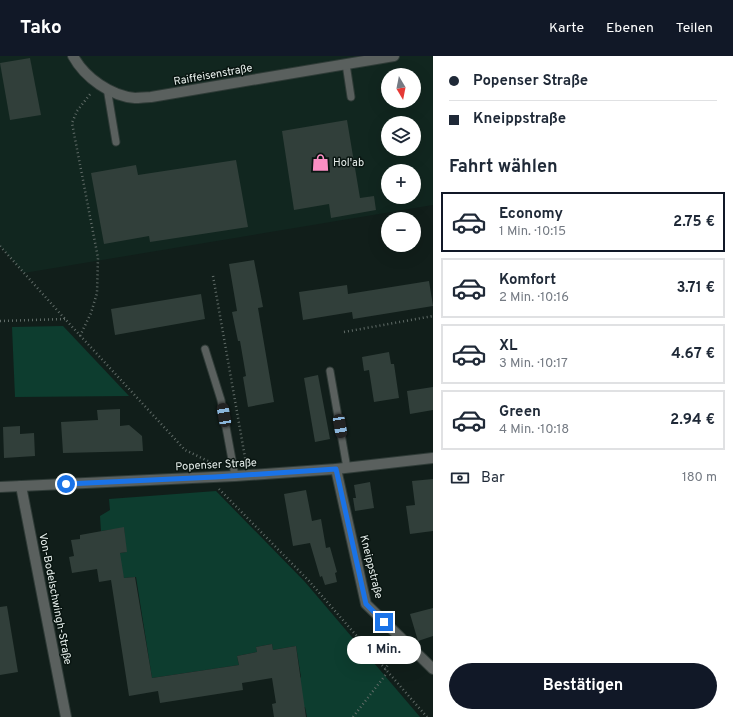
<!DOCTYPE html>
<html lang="de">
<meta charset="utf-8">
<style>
body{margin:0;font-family:Overpass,sans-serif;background:#f6f6f7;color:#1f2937;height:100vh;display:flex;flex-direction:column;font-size:15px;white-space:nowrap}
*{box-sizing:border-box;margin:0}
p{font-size:13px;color:#747a83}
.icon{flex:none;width:22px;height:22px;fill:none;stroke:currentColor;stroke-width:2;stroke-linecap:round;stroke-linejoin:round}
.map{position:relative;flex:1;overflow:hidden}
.panel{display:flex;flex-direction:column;background:#fff;width:300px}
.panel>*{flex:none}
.top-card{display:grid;align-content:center;height:88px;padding:0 16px;background:#fff}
.needle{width:26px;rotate:170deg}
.fabs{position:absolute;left:381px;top:12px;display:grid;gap:8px}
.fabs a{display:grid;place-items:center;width:40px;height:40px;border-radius:50%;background:#fff;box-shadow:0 4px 16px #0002;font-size:20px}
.end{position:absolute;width:18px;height:18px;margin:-9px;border:5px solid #1a73e8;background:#fff;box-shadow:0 0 0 2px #fff}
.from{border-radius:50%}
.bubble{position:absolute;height:28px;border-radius:14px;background:#fff;box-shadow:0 4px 16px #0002;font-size:13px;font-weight:700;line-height:28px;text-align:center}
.car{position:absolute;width:12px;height:24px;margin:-12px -6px;border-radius:5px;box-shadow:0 0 3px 1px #0007;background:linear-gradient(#222 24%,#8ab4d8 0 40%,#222 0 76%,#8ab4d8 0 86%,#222 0)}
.top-card b{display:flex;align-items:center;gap:14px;height:38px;font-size:15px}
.top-card b+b{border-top:1px solid #e0e1e3}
.top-card i{width:10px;height:10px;background:#1f2937}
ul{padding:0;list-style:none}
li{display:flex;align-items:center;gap:12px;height:60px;margin:0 8px 6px;padding:0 8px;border:2px solid #e0e1e3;border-radius:0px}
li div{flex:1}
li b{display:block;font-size:15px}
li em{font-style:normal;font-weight:700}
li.on{border-color:#111827}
li>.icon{width:36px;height:36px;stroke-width:1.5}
h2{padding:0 16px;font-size:18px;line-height:48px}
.pay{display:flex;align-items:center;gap:10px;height:44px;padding:0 16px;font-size:15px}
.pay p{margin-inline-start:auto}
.primary-button{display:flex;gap:8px;margin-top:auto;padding:8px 16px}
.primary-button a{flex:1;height:46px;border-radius:24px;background:#111827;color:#fff;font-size:16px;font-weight:700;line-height:46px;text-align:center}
header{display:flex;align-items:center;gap:24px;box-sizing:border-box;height:56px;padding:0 20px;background:#111827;color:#fff}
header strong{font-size:19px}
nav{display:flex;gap:22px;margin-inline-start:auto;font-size:14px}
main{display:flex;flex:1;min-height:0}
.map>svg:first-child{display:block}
.built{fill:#11261f;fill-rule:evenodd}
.green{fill:#0d3d2f}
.building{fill:#313f3a}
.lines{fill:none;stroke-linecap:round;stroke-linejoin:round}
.lane-casing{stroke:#2f3b37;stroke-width:9}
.street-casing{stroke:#2f3b37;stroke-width:12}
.path{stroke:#616c68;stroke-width:2.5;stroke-dasharray:1 3;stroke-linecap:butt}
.lane{stroke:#5a605e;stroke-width:7}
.street{stroke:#5a605e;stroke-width:10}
.route{stroke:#1a73e8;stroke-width:5}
.labels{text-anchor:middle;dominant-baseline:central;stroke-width:3;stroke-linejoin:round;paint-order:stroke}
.street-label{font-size:11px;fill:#e7efec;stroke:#091511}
.poi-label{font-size:11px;fill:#e7efec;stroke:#091511;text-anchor:start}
</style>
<header>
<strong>Tako</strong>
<nav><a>Karte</a><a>Ebenen</a><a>Teilen</a></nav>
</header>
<main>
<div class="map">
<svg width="433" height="661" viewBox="0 0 433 661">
<rect width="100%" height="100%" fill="#111e1a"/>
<path class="built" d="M0,0H433V149L24,217L0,190ZM388,19H414V45H388ZM388,67H414V93H388ZM388,115H414V141H388Z"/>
<g class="green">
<polygon points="63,270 129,340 15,341 12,271"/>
<polygon points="216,435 305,526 420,661 307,661 305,651 302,652 300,622 301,621 296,590 273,594 272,588 256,591 257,596 237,600 239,609 152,622 136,521 124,522 116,498 126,496 124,472 101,475 100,460 110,454 109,443"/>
</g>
<g class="building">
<polygon points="30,2 41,59 10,64 0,7"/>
<polygon points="347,64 360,142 374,140 376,154 331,162 329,148 294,154 282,75"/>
<polygon points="236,104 248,171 150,186 149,180 104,188 91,117 136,109 138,119"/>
<polygon points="254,204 263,251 258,252 274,346 248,351 243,321 246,320 240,285 238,285 232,256 237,255 229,208"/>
<polygon points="429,225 433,250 353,263 352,256 303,264 299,236 347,229 348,238"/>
<polygon points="201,238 205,263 115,279 111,253"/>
<polygon points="389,296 391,308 394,308 399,342 374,346 369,314 364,315 362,301"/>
<polygon points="318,319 330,383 315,386 304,322"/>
<polygon points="433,331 433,354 410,358 407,335"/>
<polygon points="120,353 120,370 129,369 142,380 143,395 63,397 61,366 98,364 97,354"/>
<polygon points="20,370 20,378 34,377 35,400 4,402 3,371"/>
<polygon points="433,423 433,475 410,478 406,450 415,449 412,425"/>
<polygon points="370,426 374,452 355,455 353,442 356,442 354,429"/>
<polygon points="306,434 312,465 321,463 326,492 330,491 337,516 335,517 337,526 325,529 322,520 320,521 310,487 293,490 284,438"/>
<polygon points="124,471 127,496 120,497 124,522 135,521 152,622 239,609 237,600 257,596 256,591 272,588 273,594 296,590 306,661 274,661 272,648 276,647 272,622 242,627 243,634 160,647 158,635 129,640 111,524 99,526 97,513 72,517 69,501 74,500 71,484 80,483 80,479"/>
<polygon points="7,550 18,616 0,619 0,551"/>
<polygon points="433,552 433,580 418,585 410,558"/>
</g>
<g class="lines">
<defs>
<g id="lane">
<polyline points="346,8 351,41"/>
<polyline points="107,32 116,86"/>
<polyline points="205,293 221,344 235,420"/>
<polyline points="330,315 347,412"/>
</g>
<g id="street">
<path d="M73,0C85,22 111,40 135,42C140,42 146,41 151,41L394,0"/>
<polyline points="336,413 366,548 433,613"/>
<polyline points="21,430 66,661"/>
<polyline points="0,431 235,420 336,413 433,402"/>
</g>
</defs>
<use href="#lane" class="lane-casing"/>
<use href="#street" class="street-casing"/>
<g class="path">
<polyline points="0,190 65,263 185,394 212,407 212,409"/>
<polyline points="213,220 246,407"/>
<polyline points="0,265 65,263"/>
<polyline points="344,276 433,260"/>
<polyline points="80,280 91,257 97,237 98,202 72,67 77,55 91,37"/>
<polyline points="219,433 309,525 427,661"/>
<polyline points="385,614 396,593"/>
<polyline points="353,661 387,617"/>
</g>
<use href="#lane" class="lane"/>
<use href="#street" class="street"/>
</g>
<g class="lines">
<polyline class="route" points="66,428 215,421 336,413 366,548 384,566"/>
</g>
<defs>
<symbol id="shop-bare" viewBox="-9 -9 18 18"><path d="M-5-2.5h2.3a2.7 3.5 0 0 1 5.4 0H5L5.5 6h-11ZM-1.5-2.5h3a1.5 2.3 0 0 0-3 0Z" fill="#fb8fc3" stroke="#091511" stroke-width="2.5" paint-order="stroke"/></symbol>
</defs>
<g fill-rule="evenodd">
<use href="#shop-bare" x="308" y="94" width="25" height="25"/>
</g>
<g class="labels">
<g class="street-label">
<text transform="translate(213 19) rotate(-10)">Raiffeisenstraße</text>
<text transform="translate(216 409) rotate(-3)">Popenser Straße</text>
<text transform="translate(371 511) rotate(76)">Kneippstraße</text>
<text transform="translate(55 543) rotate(79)">Von-Bodelschwingh-Straße</text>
</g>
<g class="poi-label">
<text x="333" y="107">Hol'ab</text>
</g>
</g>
</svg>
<div class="fabs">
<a><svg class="needle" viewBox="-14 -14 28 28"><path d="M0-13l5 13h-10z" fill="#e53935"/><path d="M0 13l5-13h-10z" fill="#747a83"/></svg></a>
<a><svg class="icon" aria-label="layers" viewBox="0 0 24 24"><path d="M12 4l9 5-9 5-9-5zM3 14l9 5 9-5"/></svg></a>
<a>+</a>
<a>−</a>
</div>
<i class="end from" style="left:66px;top:428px"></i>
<i class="end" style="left:384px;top:566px"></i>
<div class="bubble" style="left:347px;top:580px;width:74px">1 Min.</div>
<i class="car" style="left:224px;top:359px;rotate:350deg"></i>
<i class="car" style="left:340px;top:370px;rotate:170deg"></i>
</div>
<section class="panel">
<div class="top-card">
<b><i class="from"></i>Popenser Straße</b>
<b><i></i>Kneippstraße</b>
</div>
<h2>Fahrt wählen</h2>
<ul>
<li class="on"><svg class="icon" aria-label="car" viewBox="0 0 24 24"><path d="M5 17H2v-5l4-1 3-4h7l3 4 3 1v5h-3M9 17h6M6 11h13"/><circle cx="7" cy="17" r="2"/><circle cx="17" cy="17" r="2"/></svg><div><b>Economy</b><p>1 Min. · 10:15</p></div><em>2.75 €</em></li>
<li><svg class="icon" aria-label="car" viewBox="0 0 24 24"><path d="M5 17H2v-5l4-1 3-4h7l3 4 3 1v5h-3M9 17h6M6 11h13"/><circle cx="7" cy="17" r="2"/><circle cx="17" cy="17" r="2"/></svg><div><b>Komfort</b><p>2 Min. · 10:16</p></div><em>3.71 €</em></li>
<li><svg class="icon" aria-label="car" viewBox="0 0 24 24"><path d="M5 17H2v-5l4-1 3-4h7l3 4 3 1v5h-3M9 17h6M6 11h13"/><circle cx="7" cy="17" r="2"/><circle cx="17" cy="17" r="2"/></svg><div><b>XL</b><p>3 Min. · 10:17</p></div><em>4.67 €</em></li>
<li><svg class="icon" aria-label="car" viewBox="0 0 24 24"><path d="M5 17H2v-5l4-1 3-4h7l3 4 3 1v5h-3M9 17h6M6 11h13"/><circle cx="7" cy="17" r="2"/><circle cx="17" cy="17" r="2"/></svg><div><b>Green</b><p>4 Min. · 10:18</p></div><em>2.94 €</em></li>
</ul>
<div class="pay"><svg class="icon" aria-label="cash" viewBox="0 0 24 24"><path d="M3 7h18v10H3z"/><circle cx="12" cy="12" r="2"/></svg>Bar<p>180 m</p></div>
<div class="primary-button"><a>Bestätigen</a></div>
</section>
</main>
